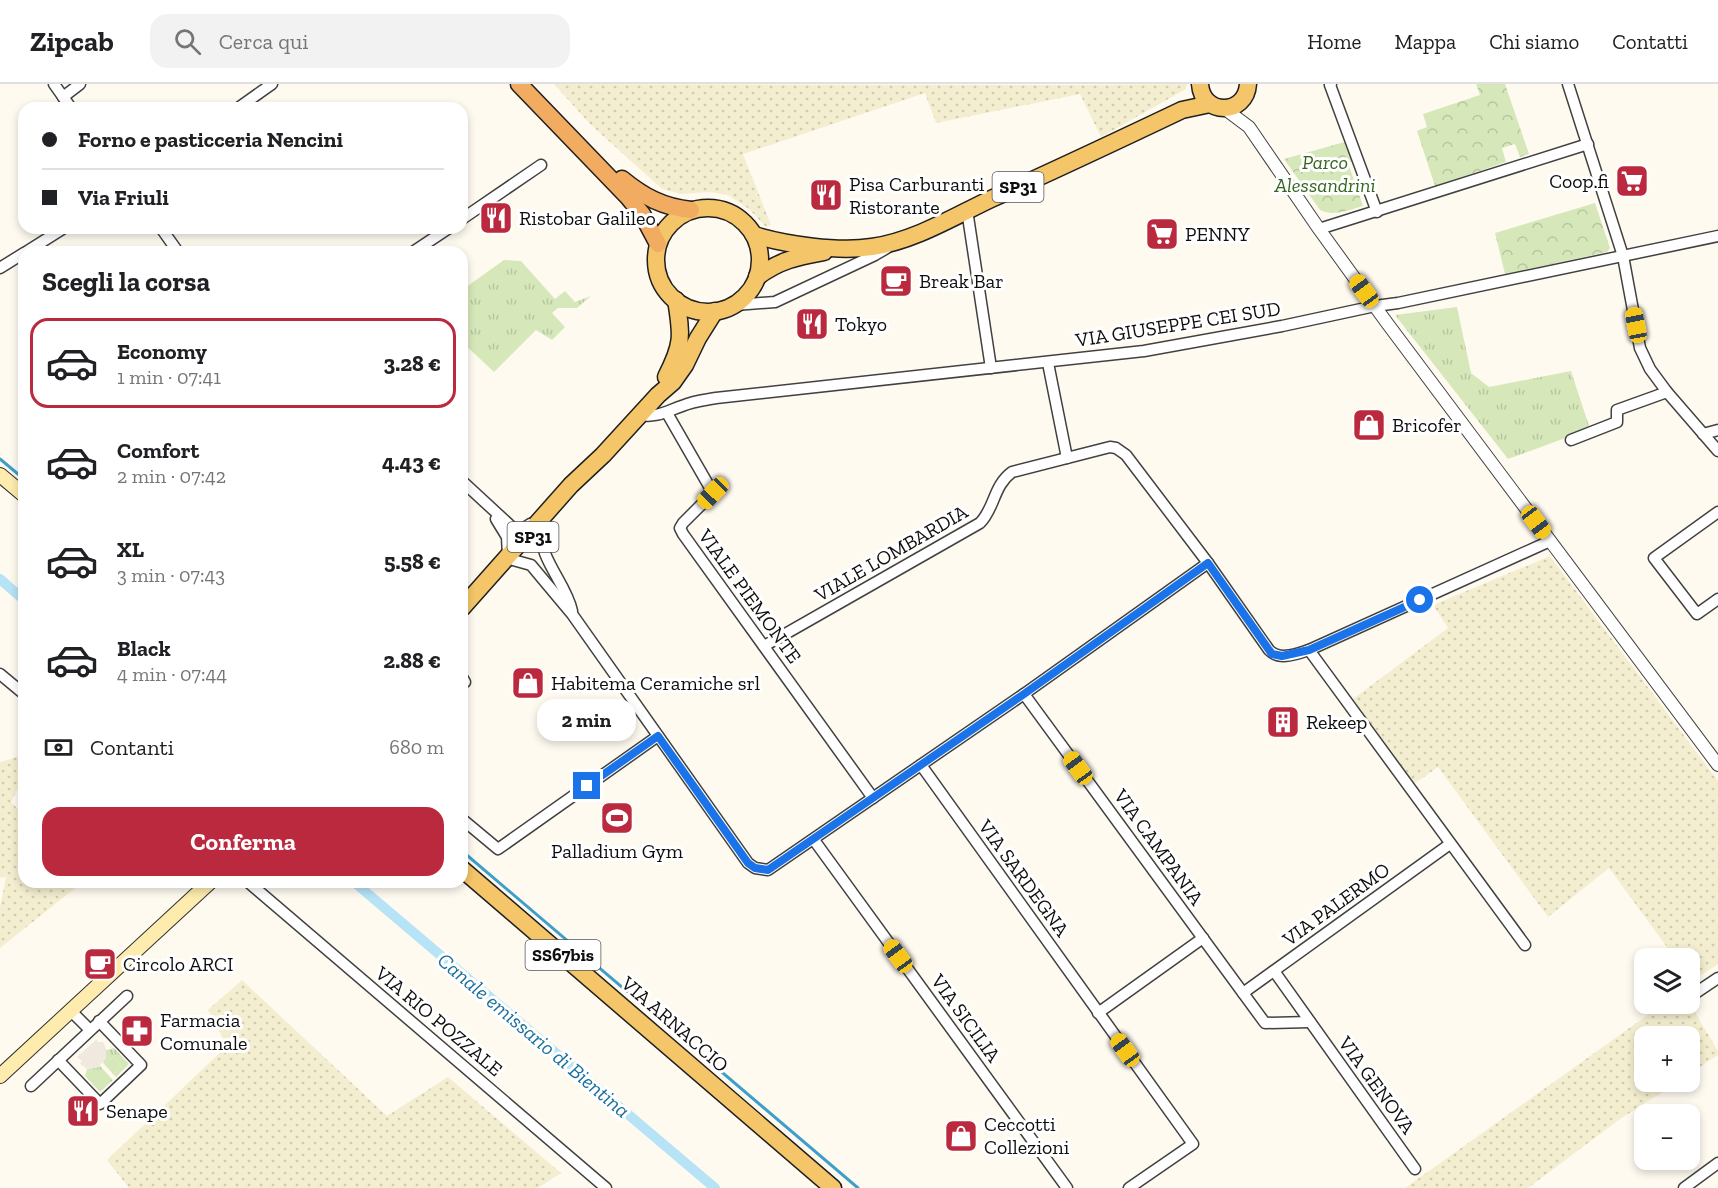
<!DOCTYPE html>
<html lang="it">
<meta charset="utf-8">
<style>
body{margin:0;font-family:"Zilla Slab",serif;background:#f2f2f2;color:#202124;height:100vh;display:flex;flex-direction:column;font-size:22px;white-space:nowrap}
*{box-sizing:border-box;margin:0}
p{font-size:20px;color:#757577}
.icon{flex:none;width:33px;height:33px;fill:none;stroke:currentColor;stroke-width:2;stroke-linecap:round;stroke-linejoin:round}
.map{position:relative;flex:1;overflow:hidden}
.side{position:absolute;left:18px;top:162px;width:450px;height:642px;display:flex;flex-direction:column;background:#fff;border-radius:18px;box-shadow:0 3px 9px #0003}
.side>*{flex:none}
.top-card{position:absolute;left:18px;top:18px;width:450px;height:132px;border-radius:18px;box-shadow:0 3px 9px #0003;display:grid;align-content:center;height:132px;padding:0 24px;background:#fff}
.buttons{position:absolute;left:1634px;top:864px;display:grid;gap:12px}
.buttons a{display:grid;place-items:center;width:66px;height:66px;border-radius:12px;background:#fff;box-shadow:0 3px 9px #0003;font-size:30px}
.end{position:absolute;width:27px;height:27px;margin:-14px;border:8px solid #1a73e8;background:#fff;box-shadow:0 0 0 3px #fff}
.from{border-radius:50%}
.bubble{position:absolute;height:42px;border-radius:18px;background:#fff;box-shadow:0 3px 9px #0003;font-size:20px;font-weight:700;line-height:42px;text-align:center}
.car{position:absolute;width:18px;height:36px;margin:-18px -9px;border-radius:8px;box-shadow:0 0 4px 2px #0007;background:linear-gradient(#f5c518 24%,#345 0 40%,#f5c518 0 76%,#345 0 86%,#f5c518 0)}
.top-card b{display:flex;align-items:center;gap:21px;height:57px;font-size:22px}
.top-card b+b{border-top:2px solid #e0e0e0}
.top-card i{width:15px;height:15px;background:#202124}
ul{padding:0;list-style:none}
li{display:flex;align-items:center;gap:18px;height:90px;margin:0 12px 9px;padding:0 12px;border:3px solid transparent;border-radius:18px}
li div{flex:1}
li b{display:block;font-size:22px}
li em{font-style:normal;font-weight:700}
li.selected{border-color:#bb293e}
li>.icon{width:54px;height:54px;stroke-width:1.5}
h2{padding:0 24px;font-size:27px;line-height:72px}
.pay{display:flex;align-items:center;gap:15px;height:66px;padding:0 24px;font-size:22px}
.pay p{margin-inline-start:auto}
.action{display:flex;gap:12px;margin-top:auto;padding:12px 24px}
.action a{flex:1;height:69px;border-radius:18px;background:#bb293e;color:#fff;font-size:24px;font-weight:700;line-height:69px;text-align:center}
header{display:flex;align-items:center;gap:36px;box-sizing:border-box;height:84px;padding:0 30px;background:#fff;border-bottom:2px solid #e0e0e0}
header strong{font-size:28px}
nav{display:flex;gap:33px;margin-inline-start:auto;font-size:21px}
.search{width:420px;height:54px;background:#f2f2f2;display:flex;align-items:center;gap:15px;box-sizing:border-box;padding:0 21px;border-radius:18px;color:#757577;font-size:22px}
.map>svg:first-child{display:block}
.farmland{fill:url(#farmland-dots)}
.grass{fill:url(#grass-tufts)}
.park{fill:url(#park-crowns)}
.plaza{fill:#efe9df}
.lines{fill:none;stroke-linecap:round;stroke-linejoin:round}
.stream{stroke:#3e9fca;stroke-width:3}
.canal{stroke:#b6e3f5;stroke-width:10}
.minor-casing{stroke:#414141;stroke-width:13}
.tertiary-casing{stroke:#414141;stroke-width:14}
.secondary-casing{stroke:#303030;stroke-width:16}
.primary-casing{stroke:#1f1f1f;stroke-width:19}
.trunk-casing{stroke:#1f1f1f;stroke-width:19}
.minor{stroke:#fff;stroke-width:10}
.tertiary{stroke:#fff;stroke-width:12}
.secondary{stroke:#fdecad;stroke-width:14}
.primary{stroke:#f5c669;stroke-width:16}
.trunk{stroke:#f2ac62;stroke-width:16}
.route{stroke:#1a73e8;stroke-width:8}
.labels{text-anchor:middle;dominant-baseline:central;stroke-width:6;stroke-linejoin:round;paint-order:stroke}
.shield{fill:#fff;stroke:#565656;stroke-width:1.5}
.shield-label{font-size:18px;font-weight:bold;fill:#0e0e0e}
.park-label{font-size:20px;font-style:italic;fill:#346520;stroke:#fff}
.poi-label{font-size:20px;fill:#0e0e0e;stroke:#fff;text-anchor:start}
.street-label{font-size:20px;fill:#0e0e0e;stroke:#fff}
.water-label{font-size:21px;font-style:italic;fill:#1a709d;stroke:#fff}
</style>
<header>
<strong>Zipcab</strong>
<div class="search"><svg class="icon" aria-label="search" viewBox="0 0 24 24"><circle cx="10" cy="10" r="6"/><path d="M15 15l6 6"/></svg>Cerca qui</div>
<nav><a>Home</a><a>Mappa</a><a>Chi siamo</a><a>Contatti</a></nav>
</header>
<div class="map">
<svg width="1718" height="1104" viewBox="0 0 1718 1104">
<defs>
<pattern id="farmland-dots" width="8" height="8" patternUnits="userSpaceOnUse" patternTransform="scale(1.5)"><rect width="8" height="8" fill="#f4eed0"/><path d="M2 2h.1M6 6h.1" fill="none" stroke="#d0cbb1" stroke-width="1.8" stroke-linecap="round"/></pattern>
<pattern id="grass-tufts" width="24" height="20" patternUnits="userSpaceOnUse" patternTransform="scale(1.5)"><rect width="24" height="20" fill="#d6e8ba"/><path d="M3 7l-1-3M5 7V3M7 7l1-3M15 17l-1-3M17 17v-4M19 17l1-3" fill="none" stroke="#b6c69f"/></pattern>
<pattern id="park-crowns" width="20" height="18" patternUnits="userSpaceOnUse" patternTransform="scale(1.5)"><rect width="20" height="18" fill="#d6e8ba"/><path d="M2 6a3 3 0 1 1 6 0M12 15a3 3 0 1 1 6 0" fill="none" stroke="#b6c69f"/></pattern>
</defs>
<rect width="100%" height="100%" fill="#fffaf0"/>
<g class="farmland">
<polygon points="554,0 1073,1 1187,0 1186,5 1101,53 1080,10 936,39 925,9 743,70 771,141 766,143 749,125 728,111 710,108 680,110 662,105 590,40"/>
<polygon points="1550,472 1718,697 1718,880 1689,899 1689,874 1675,874 1609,784 1548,833 1438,683 1414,700 1353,615 1448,544 1433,521"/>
<polygon points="24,671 24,692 11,718 24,731 24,798 83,798 0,864 0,823 6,793 0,794 0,678"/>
<polygon points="242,896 387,1032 448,993 561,1089 538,1104 129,1104 107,1076 227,962 208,926"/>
<polygon points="1689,918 1718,967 1718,971 1689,990 1689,952 1644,952 1644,998 1678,998 1620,1035 1528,1104 1405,1104 1663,920 1689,920"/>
</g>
<g class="grass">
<polygon points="504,176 521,177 555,215 565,207 575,218 591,212 577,224 558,224 552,229 565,243 552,256 536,246 494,288 462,258 462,206"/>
<polygon points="1457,223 1471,289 1489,303 1571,287 1590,345 1508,375 1395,231"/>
<polygon points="114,964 129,980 116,993 113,990 121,982 113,973 105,981 103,979 106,966"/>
<polygon points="100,982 113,996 100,1008 85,992 87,985"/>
</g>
<g class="park">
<polygon points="1476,0 1505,0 1529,70 1520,73 1515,60 1502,64 1506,78 1435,102 1417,47 1427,43 1423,30 1480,11"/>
<path d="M1348,57L1354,77L1348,79L1363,122C1349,126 1333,133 1320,126L1284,75Z"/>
<polygon points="1595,119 1610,164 1607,168 1505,190 1495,149"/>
<polygon points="113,973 121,982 113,990 105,981"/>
</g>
<polygon class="plaza" points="97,955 97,958 103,958 106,964 106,975 97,984 87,985 80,980 82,977 77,973"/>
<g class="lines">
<g class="stream">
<polyline points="0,375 24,395"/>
<polyline points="462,767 858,1104"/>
</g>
<g class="canal">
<polyline points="0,495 24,516"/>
<polyline points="354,798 715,1104"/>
</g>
<defs>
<g id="minor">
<polyline points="54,0 71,24"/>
<polyline points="1331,0 1330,1 1377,128"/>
<polyline points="1568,0 1623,172 1640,264 1650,285 1667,308 1718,367"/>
<polyline points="63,13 80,0"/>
<polyline points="238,24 272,0"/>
<polyline points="967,126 991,284"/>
<polyline points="462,135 541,81"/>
<polyline points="161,144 178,168"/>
<polyline points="1319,145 1588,60"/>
<polyline points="26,168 64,144"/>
<polyline points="413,168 449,144"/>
<polyline points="0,184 24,169"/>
<polyline points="735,221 775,218 875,171 887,164"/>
<polyline points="1048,279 1067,374"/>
<polyline points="667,329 713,409 683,439 680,444 683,450 873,714"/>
<path d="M640,331C657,334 667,327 682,322C693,317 705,316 716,314L1144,267L1282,242L1375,222L1398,219L1718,152"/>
<polyline points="1703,350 1718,346"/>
<polyline points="1571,356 1617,338 1617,326 1667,308"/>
<polyline points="462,397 514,445 520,447 530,440"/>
<polyline points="1718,428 1654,474 1697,530 1718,515"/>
<polyline points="496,435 507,453 508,472"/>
<path d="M542,444C537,474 566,498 572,527"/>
<path d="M513,476L531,481L572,530L748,779L755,784L768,786L1024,610L1208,479L1269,566C1280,577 1296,570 1309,566L1550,457"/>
<path d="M764,562L980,439C995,424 993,402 1012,388L1110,363L1116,364L1126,371L1208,479"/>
<polyline points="1309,566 1525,861"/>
<polyline points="0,590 24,610"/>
<polyline points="462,593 465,598 462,600"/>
<polyline points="1024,610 1265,939 1310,938"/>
<polyline points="921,681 1193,1060 1129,1104"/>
<polyline points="462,735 498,765 658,652"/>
<polyline points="814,756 1067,1104"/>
<polyline points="248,798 606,1104"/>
<polyline points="1274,887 1415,1085"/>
<polyline points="1697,908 1718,894"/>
<polyline points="1243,909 1450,760"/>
<polyline points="71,927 90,946"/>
<polyline points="1098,929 1203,854"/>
<polyline points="58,976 100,1020 141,981 99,937"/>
<polyline points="31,1002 127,912"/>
<polyline points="1684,1104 1718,1079"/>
</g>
<polyline id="tertiary" points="1225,25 1249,43 1319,145 1387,239 1718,681"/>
<g id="secondary">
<polyline points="0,391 24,411"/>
<polyline points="0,992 210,798"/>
</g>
<g id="primary">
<path d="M1200,0C1202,32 1246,32 1248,0"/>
<circle cx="708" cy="176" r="52"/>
<path d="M754,151C787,161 838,168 872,163C914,157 953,133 991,115C1055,86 1119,56 1182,26L1210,20"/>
<path d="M757,193C780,176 797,173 824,168"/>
<path d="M666,293C683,260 682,252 676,216"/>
<polyline points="462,524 571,401 603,371 658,311 673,298 685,281 698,254 715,227"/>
<polyline points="462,785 833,1104"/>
</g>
<g id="trunk">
<polyline points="519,0 628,113 642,130 658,160"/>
<path d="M622,95C644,113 663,123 691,126"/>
</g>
</defs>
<use href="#minor" class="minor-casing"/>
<use href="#tertiary" class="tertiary-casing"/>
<use href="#secondary" class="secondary-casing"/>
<use href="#primary" class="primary-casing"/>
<use href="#trunk" class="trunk-casing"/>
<use href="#minor" class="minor"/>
<use href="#tertiary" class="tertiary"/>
<use href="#secondary" class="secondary"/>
<use href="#primary" class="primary"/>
<use href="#trunk" class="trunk"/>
</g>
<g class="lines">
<polyline class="route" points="587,702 658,652 748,779 755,784 768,786 1024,610 1208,479 1269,566 1272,570 1282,572 1309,566 1420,516"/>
</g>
<defs>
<symbol id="supermarket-square" viewBox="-11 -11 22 22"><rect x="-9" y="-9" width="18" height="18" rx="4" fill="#bb293e" stroke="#fff"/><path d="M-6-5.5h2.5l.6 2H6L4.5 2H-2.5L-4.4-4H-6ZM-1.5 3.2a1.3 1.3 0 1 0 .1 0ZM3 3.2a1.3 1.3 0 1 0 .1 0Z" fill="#fff"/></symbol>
<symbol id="restaurant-square" viewBox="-11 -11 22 22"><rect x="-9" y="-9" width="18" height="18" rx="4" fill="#bb293e" stroke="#fff"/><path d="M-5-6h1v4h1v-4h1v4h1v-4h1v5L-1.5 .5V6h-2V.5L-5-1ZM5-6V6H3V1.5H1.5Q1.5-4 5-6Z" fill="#fff"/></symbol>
<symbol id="cafe-square" viewBox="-11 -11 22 22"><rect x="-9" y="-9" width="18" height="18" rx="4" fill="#bb293e" stroke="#fff"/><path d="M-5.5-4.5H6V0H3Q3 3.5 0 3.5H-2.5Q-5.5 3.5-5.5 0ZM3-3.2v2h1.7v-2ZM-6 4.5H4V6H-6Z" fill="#fff"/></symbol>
<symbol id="shop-square" viewBox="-11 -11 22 22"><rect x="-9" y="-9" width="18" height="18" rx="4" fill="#bb293e" stroke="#fff"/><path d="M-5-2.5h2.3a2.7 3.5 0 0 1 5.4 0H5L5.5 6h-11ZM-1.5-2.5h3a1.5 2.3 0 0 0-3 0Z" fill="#fff"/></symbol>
<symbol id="building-square" viewBox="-11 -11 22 22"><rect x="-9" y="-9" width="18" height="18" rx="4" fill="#bb293e" stroke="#fff"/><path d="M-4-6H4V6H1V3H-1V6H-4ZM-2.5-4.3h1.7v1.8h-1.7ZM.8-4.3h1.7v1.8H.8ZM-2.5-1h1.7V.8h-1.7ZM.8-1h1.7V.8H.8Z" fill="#fff"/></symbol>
<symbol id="stadium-square" viewBox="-11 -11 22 22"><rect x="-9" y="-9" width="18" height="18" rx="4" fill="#bb293e" stroke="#fff"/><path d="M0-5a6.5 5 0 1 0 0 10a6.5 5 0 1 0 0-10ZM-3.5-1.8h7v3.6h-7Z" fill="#fff"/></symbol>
<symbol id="pharmacy-square" viewBox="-11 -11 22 22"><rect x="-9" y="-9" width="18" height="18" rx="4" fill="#bb293e" stroke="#fff"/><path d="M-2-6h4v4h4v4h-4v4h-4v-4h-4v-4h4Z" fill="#fff"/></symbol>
</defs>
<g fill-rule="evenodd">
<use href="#supermarket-square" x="1613" y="78" width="38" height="38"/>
<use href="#restaurant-square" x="807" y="92" width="38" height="38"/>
<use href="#restaurant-square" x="477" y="115" width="38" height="38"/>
<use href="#supermarket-square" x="1143" y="131" width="38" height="38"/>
<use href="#cafe-square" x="877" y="178" width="38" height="38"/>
<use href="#restaurant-square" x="793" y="221" width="38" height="38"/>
<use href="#shop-square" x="1350" y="322" width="38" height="38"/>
<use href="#shop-square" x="509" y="580" width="38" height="38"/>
<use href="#building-square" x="1264" y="619" width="38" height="38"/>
<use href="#stadium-square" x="598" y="715" width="38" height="38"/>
<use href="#cafe-square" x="81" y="861" width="38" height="38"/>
<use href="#pharmacy-square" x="118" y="928" width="38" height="38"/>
<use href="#restaurant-square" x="64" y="1008" width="38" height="38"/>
<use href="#shop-square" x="942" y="1033" width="38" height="38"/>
</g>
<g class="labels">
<g class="shield">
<rect x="992.5" y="88" width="51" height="30" rx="4.5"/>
<rect x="507.5" y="438" width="51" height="30" rx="4.5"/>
<rect x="525.5" y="856" width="75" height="30" rx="4.5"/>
</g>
<g class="shield-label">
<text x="1018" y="103">SP31</text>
<text x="533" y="453">SP31</text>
<text x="563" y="871">SS67bis</text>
</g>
<g class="park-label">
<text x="1325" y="78">Parco<tspan x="1325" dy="23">Alessandrini</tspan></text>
</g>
<g class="poi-label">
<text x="1609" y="97" text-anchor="end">Coop.fi</text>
<text x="849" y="100">Pisa Carburanti<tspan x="849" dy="23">Ristorante</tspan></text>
<text x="519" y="134">Ristobar Galileo</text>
<text x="1185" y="150">PENNY</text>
<text x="919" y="197">Break Bar</text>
<text x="835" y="240">Tokyo</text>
<text x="1392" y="341">Bricofer</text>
<text x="551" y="599">Habitema Ceramiche srl</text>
<text x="1306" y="638">Rekeep</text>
<text x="617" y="767" text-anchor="middle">Palladium Gym</text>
<text x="123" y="880">Circolo ARCI</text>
<text x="160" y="936">Farmacia<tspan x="160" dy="23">Comunale</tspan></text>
<text x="106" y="1027">Senape</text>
<text x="984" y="1040">Ceccotti<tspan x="984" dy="23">Collezioni</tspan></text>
</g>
<g class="street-label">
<text transform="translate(1178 240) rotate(-9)">VIA GIUSEPPE CEI SUD</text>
<text transform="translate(891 469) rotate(-30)">VIALE LOMBARDIA</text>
<text transform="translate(750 512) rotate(54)">VIALE PIEMONTE</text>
<text transform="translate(1159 763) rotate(54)">VIA CAMPANIA</text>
<text transform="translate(1024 794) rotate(54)">VIA SARDEGNA</text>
<text transform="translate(1336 820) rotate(-36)">VIA PALERMO</text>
<text transform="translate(966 934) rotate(54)">VIA SICILIA</text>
<text transform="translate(439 937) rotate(40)">VIA RIO POZZALE</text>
<text transform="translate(675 940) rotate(41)">VIA ARNACCIO</text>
<text transform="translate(1377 1001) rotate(54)">VIA GENOVA</text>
</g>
<g class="water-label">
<text transform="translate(534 951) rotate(40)">Canale emissario di Bientina</text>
</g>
</g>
</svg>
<div class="buttons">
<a><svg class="icon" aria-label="layers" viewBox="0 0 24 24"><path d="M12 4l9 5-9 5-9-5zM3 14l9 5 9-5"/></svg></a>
<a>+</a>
<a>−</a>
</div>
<i class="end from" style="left:1420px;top:516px"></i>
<i class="end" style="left:587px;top:702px"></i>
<div class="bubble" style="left:537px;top:615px;width:99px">2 min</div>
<i class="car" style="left:1364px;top:207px;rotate:324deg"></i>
<i class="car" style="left:1636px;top:241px;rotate:349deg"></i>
<i class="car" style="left:713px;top:409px;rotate:224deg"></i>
<i class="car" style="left:1536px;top:438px;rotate:143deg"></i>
<i class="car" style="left:1078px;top:684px;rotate:324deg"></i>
<i class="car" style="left:898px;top:872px;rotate:324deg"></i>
<i class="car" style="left:1125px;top:966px;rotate:324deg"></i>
<div class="top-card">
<b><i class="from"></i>Forno e pasticceria Nencini</b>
<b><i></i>Via Friuli</b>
</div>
<section class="side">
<h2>Scegli la corsa</h2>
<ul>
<li class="selected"><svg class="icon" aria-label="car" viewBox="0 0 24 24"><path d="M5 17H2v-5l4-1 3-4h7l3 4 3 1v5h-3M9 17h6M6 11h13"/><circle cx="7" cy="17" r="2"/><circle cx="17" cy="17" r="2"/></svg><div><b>Economy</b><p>1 min · 07:41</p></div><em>3.28 €</em></li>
<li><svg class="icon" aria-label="car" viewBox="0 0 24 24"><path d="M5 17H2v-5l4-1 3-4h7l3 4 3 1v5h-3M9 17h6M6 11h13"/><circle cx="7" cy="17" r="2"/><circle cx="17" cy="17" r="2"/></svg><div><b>Comfort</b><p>2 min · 07:42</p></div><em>4.43 €</em></li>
<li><svg class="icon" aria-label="car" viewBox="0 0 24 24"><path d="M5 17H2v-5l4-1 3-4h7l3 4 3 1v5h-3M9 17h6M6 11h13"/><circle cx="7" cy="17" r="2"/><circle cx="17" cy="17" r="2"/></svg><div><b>XL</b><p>3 min · 07:43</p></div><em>5.58 €</em></li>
<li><svg class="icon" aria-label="car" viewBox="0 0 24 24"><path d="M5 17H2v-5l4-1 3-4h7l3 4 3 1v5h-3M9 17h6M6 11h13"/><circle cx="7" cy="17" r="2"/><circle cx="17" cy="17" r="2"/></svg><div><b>Black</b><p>4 min · 07:44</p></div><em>2.88 €</em></li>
</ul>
<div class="pay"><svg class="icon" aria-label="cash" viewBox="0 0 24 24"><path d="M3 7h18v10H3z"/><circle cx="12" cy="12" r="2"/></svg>Contanti<p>680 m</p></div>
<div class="action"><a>Conferma</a></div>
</section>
</div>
